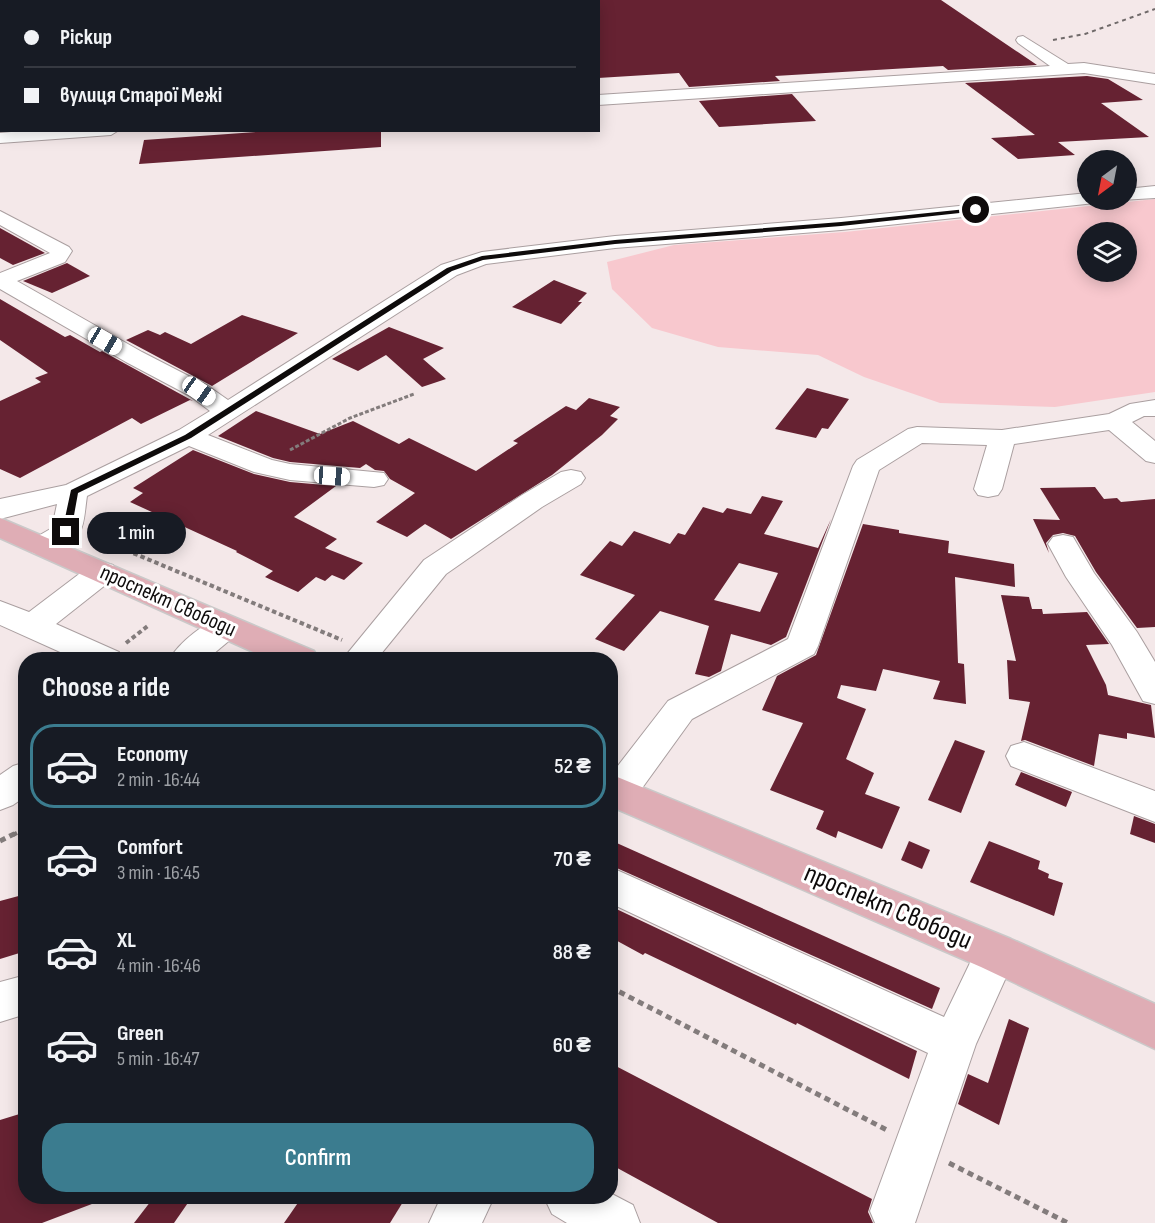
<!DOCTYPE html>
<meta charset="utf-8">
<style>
body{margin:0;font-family:"Sofia Sans Condensed",sans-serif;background:#242831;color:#f1f3f6;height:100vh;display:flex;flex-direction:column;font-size:22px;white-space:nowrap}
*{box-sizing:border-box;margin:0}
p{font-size:20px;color:#9ea1a6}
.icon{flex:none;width:33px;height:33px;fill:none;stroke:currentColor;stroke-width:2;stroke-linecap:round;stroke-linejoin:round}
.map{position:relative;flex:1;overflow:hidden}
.sheet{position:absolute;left:18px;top:652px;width:600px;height:552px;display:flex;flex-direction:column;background:#171b24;border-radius:24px;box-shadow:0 3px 15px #0003}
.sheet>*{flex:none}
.hud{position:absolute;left:0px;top:0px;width:600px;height:132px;box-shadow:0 3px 15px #0003;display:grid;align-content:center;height:132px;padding:0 24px;background:#171b24}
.needle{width:39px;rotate:212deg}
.buttons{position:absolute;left:1077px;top:150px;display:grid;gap:12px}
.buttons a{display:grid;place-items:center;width:60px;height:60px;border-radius:50%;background:#171b24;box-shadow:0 3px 15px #0003;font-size:30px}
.end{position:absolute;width:27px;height:27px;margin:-14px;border:8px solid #0e0b0b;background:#fff;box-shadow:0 0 0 3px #fff}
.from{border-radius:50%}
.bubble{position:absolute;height:42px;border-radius:21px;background:#171b24;box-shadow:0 3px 15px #0003;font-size:20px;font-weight:600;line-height:42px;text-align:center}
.car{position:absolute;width:18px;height:36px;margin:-18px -9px;border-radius:8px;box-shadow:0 0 4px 2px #0007;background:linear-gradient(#fff 24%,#345 0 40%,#fff 0 76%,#345 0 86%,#fff 0)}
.hud b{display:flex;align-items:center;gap:21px;height:57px;font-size:22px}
.hud b+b{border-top:2px solid #363941}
.hud i{width:15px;height:15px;background:#f1f3f6}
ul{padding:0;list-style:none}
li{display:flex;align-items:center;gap:18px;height:84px;margin:0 12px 9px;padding:0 12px;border:3px solid transparent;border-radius:24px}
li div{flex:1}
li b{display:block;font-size:22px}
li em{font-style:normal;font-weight:600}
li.on{border-color:#3b7c8f}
li>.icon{width:54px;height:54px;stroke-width:1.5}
h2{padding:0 24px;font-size:27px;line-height:72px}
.primary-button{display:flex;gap:12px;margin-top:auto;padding:12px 24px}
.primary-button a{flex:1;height:69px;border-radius:24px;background:#3b7c8f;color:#fff;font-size:24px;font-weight:600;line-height:69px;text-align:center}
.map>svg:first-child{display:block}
.green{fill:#f8c8ce;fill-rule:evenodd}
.building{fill:#662232;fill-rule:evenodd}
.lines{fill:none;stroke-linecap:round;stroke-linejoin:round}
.minor-casing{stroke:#aa9fa0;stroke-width:2}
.major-casing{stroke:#cac9c9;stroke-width:3}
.path-far3{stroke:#837c7c;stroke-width:1.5;stroke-dasharray:2 1.5;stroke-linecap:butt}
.path-far2{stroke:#837c7c;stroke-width:3;stroke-dasharray:4 2;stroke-linecap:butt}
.path-far1{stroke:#837c7c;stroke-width:4;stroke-dasharray:4.5 3;stroke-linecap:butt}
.path{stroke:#837c7c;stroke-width:5;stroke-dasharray:6 4.5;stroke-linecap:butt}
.minor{fill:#fff;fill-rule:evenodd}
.major{fill:#dfadb5;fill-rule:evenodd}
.rail{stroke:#706a6a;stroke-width:2;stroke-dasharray:4 4;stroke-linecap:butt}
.route{fill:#0e0b0b}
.labels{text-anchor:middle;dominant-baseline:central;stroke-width:6;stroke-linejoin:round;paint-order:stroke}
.street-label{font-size:22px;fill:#0e0b0b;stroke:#fff}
.near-street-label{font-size:27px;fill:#0e0b0b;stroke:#fff}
</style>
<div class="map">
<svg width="1155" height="1223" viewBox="0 0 1155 1223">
<rect width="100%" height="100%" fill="#f4e8e9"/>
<path class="green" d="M1155,199V392L1055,407L940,403L864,377L818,355L718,347L652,328L612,289L607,262L674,245L845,232ZM1088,232H1126V272H1088Z"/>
<g class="building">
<polygon points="598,0 941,0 1037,65 948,70 943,66 775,76 780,81 689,87 679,73 598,78"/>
<polygon points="1087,76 1108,79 1143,100 1101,103 1149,137 1058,142 1075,155 1018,159 991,138 1035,135 965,83"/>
<polygon points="792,94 816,121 719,127 699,101"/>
<polygon points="283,130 381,130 381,147 139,164 144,140"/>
<polygon points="0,228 45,253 13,265 0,258"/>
<polygon points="67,263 90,276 52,293 23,281"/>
<polygon points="554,280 587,293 578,302 582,302 561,324 512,307"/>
<polygon points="0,299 65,337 70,335 100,352 102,351 193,401 190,400 141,424 132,418 20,478 0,469 0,401 41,382 35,378 48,373 0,340"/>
<polygon points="242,315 298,333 212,386 126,340 148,330 160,335 165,332 191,344"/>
<polygon points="389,327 444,348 423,359 446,379 422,387 386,355 358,371 332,359"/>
<polygon points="807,388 849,399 828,429 822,428 816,438 775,429"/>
<polygon points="589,398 620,407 610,416 618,419 602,435 552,475 451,539 425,524 407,537 376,522 415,493 390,479 384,471 375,470 366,464 360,468 290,462 273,458 218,436 256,411 320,434 353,421 399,444 409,438 476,471 518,443 513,441 566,406 576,410"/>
<polygon points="193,450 254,474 290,482 336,486 294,517 337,539 325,548 363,563 344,580 332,575 325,581 316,577 298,592 265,577 273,571 236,552 237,551 130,502 143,493 133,488"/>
<polygon points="1095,487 1104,499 1117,498 1121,502 1155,499 1155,627 1137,628 1096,572 1075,536 1063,533 1053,535 1046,543 1049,553 1033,519 1060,520 1040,488"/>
<path d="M762,496L783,501L764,534L818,548L831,519L786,637L771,645L731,634L721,671L709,677L695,674L709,626L660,611L624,651L595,639L635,595L580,575L610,541L622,546L634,531L670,544L678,533L685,535L703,507L723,513L727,508L751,514ZM739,563L778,573L760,612L714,600Z"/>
<polygon points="863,524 899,530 899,533 949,541 948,553 1014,564 1015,587 955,577 958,663 964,664 966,704 933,699 940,681 883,669 876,691 841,685 837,698 866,709 846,759 874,773 865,794 900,807 882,849 838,831 836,838 816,829 824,811 770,790 803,723 762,710 777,676 816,655"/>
<polygon points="1001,595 1029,597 1032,609 1042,609 1043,614 1087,612 1109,644 1086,645 1106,685 1108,695 1151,705 1155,738 1127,733 1127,739 1099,734 1094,766 1025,740 1021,741 1030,702 1009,699 1007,660 1016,661"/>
<polygon points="955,740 985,751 961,813 928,800"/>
<polygon points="1021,772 1072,792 1066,807 1015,785"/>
<polygon points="1134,816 1155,824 1155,843 1130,834"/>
<polygon points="610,840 940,988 932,1009 610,865"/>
<polygon points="909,841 930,850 922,869 901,860"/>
<polygon points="989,841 1040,861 1038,869 1049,874 1048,878 1063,883 1054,916 970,882"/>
<polygon points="26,894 26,951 0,959 0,901"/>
<polygon points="610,906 917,1051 909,1079 797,1023 796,1025 645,953 643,955 610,937"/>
<polygon points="1009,1019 1029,1028 999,1125 958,1104 968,1074 988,1083"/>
<polygon points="610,1063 872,1199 868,1212 873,1223 718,1223 610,1164"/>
<polygon points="26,1112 26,1197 105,1197 105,1199 42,1223 0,1223 0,1120"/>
<polygon points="154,1197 192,1197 174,1223 134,1223"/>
<polygon points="302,1197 406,1197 390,1223 284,1223"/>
</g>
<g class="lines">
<defs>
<g id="minor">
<polygon points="1023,36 1068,64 1084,63 1155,74 1155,84 1084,73 598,105 598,95 1050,66 1018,43 1016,40 1018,37"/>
<rect x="0" y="94" width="2" height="10"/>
<polygon points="33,130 119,130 111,135 0,143 0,133"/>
<polygon points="1155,186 1155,198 1121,200 1126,200 1126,189"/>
<path d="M1088,193V200H1097L1095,203L841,230L615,248L486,264L457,275L208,435L272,460L290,464L384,473L388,479L384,485L374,487L290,480L254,472L189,446L87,496C85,508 85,524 79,534C71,549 47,556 33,553L28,546L33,539L52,528L57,504L0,519V499L66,485L179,430L210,411L190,396L126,362L0,289V273L50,253L0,225V211L69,247L72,251L65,262L17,281L142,352L208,386L228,400L441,265L482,252L615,236L841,218Z"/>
<polygon points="1155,400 1155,416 1144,416 1132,422 1155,441 1155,463 1146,461 1109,430 1014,444 1002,489 998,495 988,497 978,495 974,489 987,445 922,443 879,470 818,646 814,654 692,719 632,802 619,806 610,804 610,776 668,701 788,639 853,466 857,460 908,429 917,427 1002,430 1109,414 1130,404"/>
<polygon points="571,470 581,472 585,478 581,484 542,507 446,574 376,660 342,660 424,560 522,495 561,472"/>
<polygon points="1063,535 1073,537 1094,573 1137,632 1155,662 1155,704 1143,701 1112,645 1066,577 1048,544 1053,537"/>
<polygon points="102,562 113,565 117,572 113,579 56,624 119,652 123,660 78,660 0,625 0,601 29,612 91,565"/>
<path d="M225,616L236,619L241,627L236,635L206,660H169C179,642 205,622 225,616Z"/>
<polygon points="1024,742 1155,791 1155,822 1011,766 1006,756 1011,746"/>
<polygon points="26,762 26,796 13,805 0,810 0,775 13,766"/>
<polygon points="610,867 944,1017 981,940 996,934 1011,940 1017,953 976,1044 915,1223 875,1223 870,1211 928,1053 610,903"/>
<polygon points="26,975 26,1014 0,1022 0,982"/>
<polygon points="610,1193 633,1205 640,1223 567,1223 552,1214 544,1197 610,1197"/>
<polygon points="441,1197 494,1197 482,1223 429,1223"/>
</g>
<g id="major">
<polygon points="0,518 314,651 319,660 271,660 0,538"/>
<polygon points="610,774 1011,939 1155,1004 1155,1049 981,967 610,806"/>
</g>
</defs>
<use href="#minor" class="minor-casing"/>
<use href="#major" class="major-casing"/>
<polyline class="path-far3" points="61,2 73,0"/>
<polyline class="path-far2" points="290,450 350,418 414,394"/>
<g class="path-far1">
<polyline points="92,536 342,640"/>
<polyline points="126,643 149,625"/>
<polyline points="13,835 26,828"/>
</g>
<g class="path">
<polyline points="0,841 16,833"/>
<polyline points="610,987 887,1130"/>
<polyline points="949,1163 1068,1223"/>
</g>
<use href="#minor" class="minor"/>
<use href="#major" class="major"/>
<g class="rail">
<polyline points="160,2 171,0"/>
<polyline points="225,2 254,0"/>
<polyline points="271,2 301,0"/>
<polyline points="415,2 439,0"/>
<polyline points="1053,40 1085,34 1155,9"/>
</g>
</g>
<polygon class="route" points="976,208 978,211 841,226 615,244 483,260 452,271 191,438 78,493 71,532 66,535 62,532 71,490 185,435 447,268 482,256 615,240 841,222"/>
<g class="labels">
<g class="street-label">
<text transform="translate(168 601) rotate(24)">проспект Свободи</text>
</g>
<g class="near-street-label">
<text transform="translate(888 907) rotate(23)">проспект Свободи</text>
</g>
</g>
</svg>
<div class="buttons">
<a><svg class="needle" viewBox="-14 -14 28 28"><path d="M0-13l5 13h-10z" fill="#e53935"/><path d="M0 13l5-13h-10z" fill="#9ea1a6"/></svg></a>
<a><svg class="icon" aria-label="layers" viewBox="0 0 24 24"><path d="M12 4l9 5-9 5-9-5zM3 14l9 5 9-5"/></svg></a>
</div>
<i class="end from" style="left:976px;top:210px"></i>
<i class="end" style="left:66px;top:532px"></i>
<div class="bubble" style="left:87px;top:512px;width:99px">1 min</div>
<i class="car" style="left:105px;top:341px;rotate:120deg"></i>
<i class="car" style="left:199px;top:391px;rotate:125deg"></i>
<i class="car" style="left:332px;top:476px;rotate:94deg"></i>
<div class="hud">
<b><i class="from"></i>Pickup</b>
<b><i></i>вулиця Старої Межі</b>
</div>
<section class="sheet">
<h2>Choose a ride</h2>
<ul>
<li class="on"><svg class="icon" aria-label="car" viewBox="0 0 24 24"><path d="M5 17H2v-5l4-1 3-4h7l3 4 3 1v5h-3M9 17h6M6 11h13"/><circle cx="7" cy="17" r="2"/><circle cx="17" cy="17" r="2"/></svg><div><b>Economy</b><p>2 min · 16:44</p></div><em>52 ₴</em></li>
<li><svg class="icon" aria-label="car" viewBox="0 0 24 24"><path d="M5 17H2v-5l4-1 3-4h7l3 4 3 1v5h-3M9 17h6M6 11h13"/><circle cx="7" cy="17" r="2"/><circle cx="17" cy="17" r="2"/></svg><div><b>Comfort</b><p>3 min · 16:45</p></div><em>70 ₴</em></li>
<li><svg class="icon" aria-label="car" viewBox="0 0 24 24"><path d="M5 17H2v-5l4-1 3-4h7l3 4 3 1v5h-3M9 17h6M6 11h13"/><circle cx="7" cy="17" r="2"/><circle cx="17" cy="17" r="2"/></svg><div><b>XL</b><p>4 min · 16:46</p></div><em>88 ₴</em></li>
<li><svg class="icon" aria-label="car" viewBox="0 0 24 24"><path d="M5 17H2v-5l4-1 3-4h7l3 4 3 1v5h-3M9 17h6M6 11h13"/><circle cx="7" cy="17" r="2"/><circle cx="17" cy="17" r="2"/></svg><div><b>Green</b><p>5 min · 16:47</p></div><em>60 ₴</em></li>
</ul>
<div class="primary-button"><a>Confirm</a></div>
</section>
</div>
